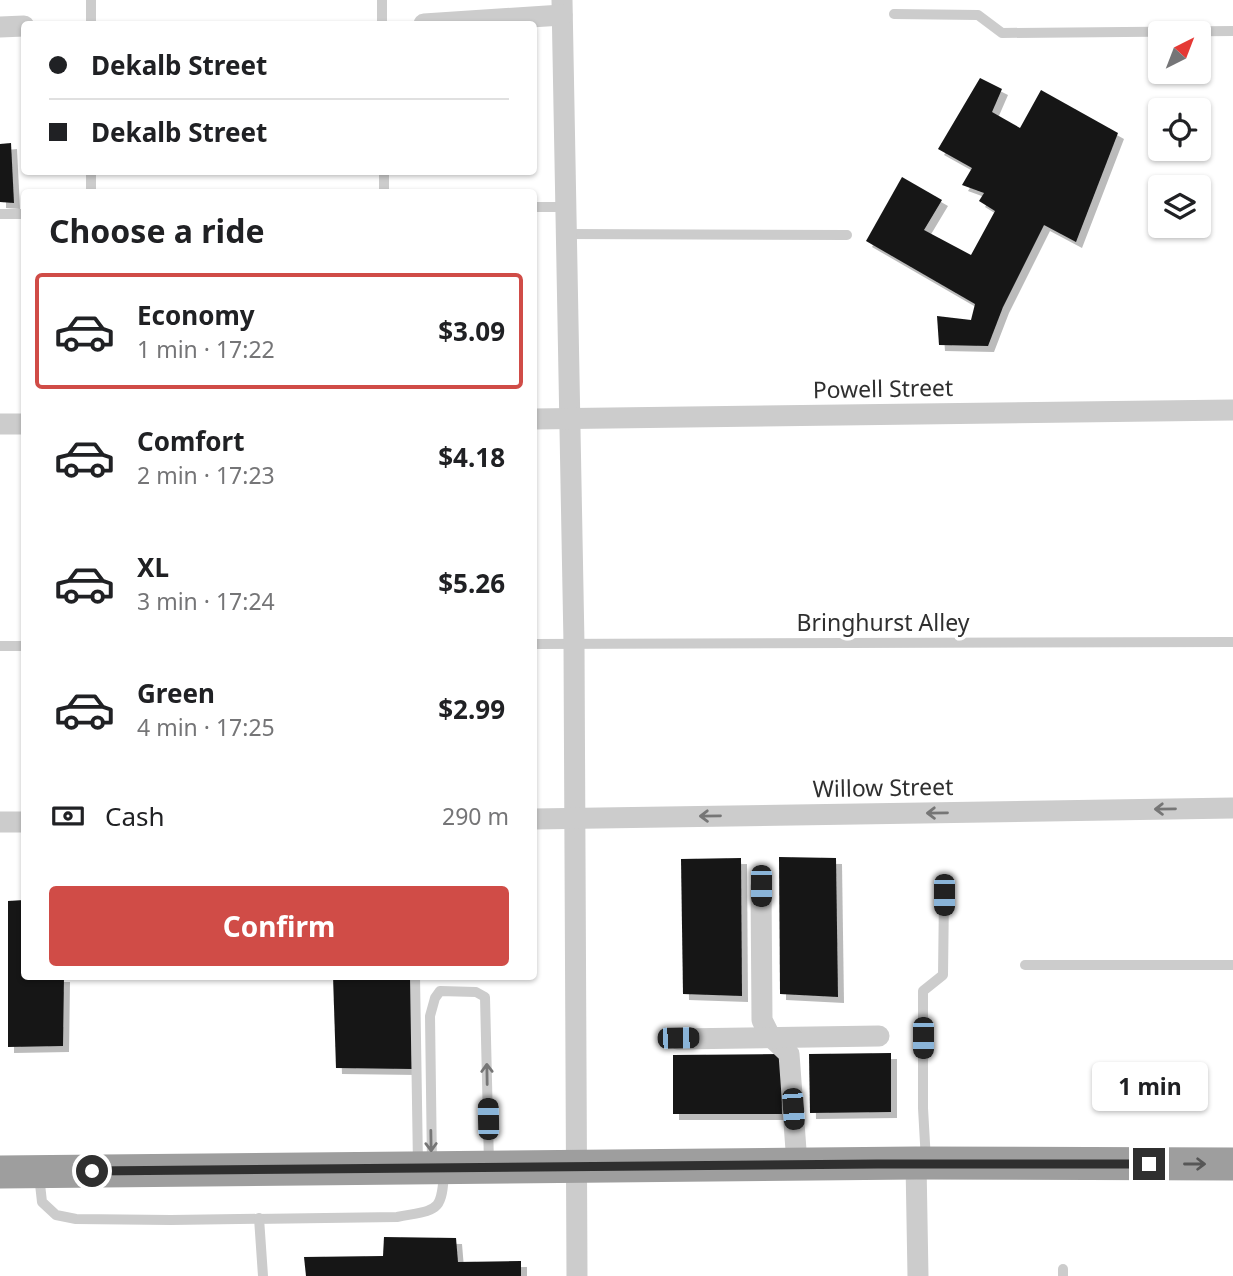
<!DOCTYPE html>
<meta charset="utf-8">
<style>
body{margin:0;font-family:"Noto Sans",sans-serif;background:#f2f2f2;color:#202124;height:100vh;display:flex;flex-direction:column;font-size:26px;white-space:nowrap}
*{box-sizing:border-box;margin:0}
p{font-size:23px;color:#757577}
.icon{flex:none;width:38px;height:38px;fill:none;stroke:currentColor;stroke-width:2;stroke-linecap:round;stroke-linejoin:round}
.map{position:relative;flex:1;overflow:hidden}
.details{position:absolute;left:21px;top:189px;width:516px;height:791px;display:flex;flex-direction:column;background:#fff;border-radius:7px;box-shadow:0 2px 5px #0004}
.details>*{flex:none}
.hud{position:absolute;left:21px;top:21px;width:516px;height:154px;border-radius:7px;box-shadow:0 2px 5px #0004;display:grid;align-content:center;height:154px;padding:0 28px;background:#fff}
.needle{width:46px;rotate:42deg}
.tools{position:absolute;left:1148px;top:21px;display:grid;gap:14px}
.tools a{display:grid;place-items:center;width:63px;height:63px;border-radius:7px;background:#fff;box-shadow:0 2px 5px #0004;font-size:35px}
.end{position:absolute;width:32px;height:32px;margin:-16px;border:9px solid #2f2f2f;background:#fff;box-shadow:0 0 0 4px #fff}
.from{border-radius:50%}
.bubble{position:absolute;height:49px;border-radius:7px;background:#fff;box-shadow:0 2px 5px #0004;font-size:23px;font-weight:700;line-height:49px;text-align:center}
.car{position:absolute;width:21px;height:42px;margin:-21px -10px;border-radius:9px;box-shadow:0 0 5px 2px #0007;background:linear-gradient(#222 24%,#8ab4d8 0 40%,#222 0 76%,#8ab4d8 0 86%,#222 0)}
.hud b{display:flex;align-items:center;gap:24px;height:66px;font-size:26px}
.hud b+b{border-top:2px solid #e0e0e0}
.hud i{width:18px;height:18px;background:#202124}
ul{padding:0;list-style:none}
li{display:flex;align-items:center;gap:21px;height:116px;margin:0 14px 10px;padding:0 14px;border:4px solid transparent;border-radius:7px}
li div{flex:1}
li b{display:block;font-size:26px}
li em{font-style:normal;font-weight:700}
li.on{border-color:#d04c47}
li>.icon{width:63px;height:63px;stroke-width:1.5}
h2{padding:0 28px;font-size:32px;line-height:84px}
.pay{display:flex;align-items:center;gap:18px;height:77px;padding:0 28px;font-size:26px}
.pay p{margin-inline-start:auto}
.primary-button{display:flex;gap:14px;margin-top:auto;padding:14px 28px}
.primary-button a{flex:1;height:80px;border-radius:7px;background:#d04c47;color:#fff;font-size:28px;font-weight:700;line-height:80px;text-align:center}
.map>svg:first-child{display:block}
.building{fill:#161616;filter:url(#shadow)}
.lines{fill:none;stroke-linecap:round;stroke-linejoin:round}
.service{stroke:#ccc;stroke-width:10}
.minor{stroke:#ccc;stroke-width:21}
.trunk{stroke:#9e9e9e;stroke-width:33}
.oneway{stroke:#767676}
.oneway2{stroke:#565656}
.route{stroke:#2f2f2f;stroke-width:9}
.labels{text-anchor:middle;dominant-baseline:central;stroke-width:7;stroke-linejoin:round;paint-order:stroke}
.street-label{font-size:23px;fill:#2f2f2f;stroke:#fff}
</style>
<div class="map">
<svg width="1233" height="1276" viewBox="0 0 1233 1276">
<defs>
<filter id="shadow"><feDropShadow dx="6" dy="6" stdDeviation="0" flood-color="#0004"/></filter>
</defs>
<rect width="100%" height="100%" fill="#fff"/>
<g class="building">
<polygon points="980,78 1002,89 992,112 1020,128 1041,90 1118,133 1076,242 1044,225 1003,307 988,346 939,345 937,316 971,320 975,304 866,241 902,177 942,200 924,230 971,255 995,211 979,201 984,193 962,185 972,168 938,149"/>
<polygon points="11,143 14,203 0,202 0,144"/>
<polygon points="779,857 836,858 838,997 780,994"/>
<polygon points="741,858 742,996 683,994 681,859"/>
<polygon points="24,900 24,976 64,976 63,1046 8,1047 8,901"/>
<polygon points="333,976 411,976 412,1069 336,1068"/>
<polygon points="891,1053 891,1112 810,1113 809,1054"/>
<polygon points="781,1054 782,1114 673,1114 673,1055"/>
<polygon points="384,1237 456,1238 458,1262 521,1261 521,1276 306,1276 304,1257 383,1256"/>
</g>
<g class="lines">
<g class="service">
<polyline points="91,0 91,24"/>
<polyline points="382,0 382,24"/>
<polyline points="894,14 978,15 1002,33 1233,31"/>
<polyline points="384,172 384,192"/>
<polyline points="91,192 91,172"/>
<polyline points="534,207 566,207"/>
<polyline points="0,214 24,214"/>
<polyline points="566,234 847,235"/>
<polyline points="534,644 1233,642"/>
<polyline points="0,646 24,646"/>
<polyline points="1025,965 1233,965"/>
<polyline points="415,976 418,1165"/>
<polyline points="926,1161 923,1108 923,991 943,975 944,895"/>
<polyline points="432,1165 430,1016 435,998 440,991 476,992 485,997 489,1164"/>
<path d="M39,1175L42,1202L56,1215L76,1219L171,1220L397,1217C437,1209 442,1214 444,1171"/>
<polyline points="259,1218 263,1276"/>
<polyline points="1063,1269 1063,1276"/>
</g>
<g class="minor">
<polyline points="562,0 574,644 577,1276"/>
<polyline points="424,24 562,15"/>
<polyline points="0,27 24,26"/>
<polyline points="534,419 1233,410"/>
<polyline points="0,424 24,424"/>
<polyline points="534,819 1233,808"/>
<polyline points="0,822 24,822"/>
<polyline points="761,886 762,1020 770,1036 789,1054 797,1164"/>
<polyline points="678,1039 879,1036"/>
<polyline points="916,1163 918,1276"/>
</g>
<polyline class="trunk" points="0,1172 916,1163 1233,1164"/>
</g>
<defs><path id="oneway-shaft" d="M-6 0H5M1.5-3L5.5 0L1.5 3" fill="none" stroke-width="1.6" stroke-linecap="round" stroke-linejoin="round" transform="scale(1.75)"/></defs>
<g class="oneway">
<use href="#oneway-shaft" transform="translate(1165 809) rotate(179)"/>
<use href="#oneway-shaft" transform="translate(937 813) rotate(179)"/>
<use href="#oneway-shaft" transform="translate(710 816) rotate(179)"/>
<use href="#oneway-shaft" transform="translate(487 1074) rotate(-91)"/>
<use href="#oneway-shaft" transform="translate(431 1141) rotate(89)"/>
</g>
<use class="oneway2" href="#oneway-shaft" transform="translate(1195 1164)"/>
<g class="lines">
<polyline class="route" points="92,1171 877,1164 1149,1164"/>
</g>
<g class="labels">
<g class="street-label">
<text transform="translate(883 388) rotate(-1)">Powell Street</text>
<text x="883" y="622">Bringhurst Alley</text>
<text transform="translate(883 787) rotate(-1)">Willow Street</text>
</g>
</g>
</svg>
<div class="tools">
<a><svg class="needle" viewBox="-14 -14 28 28"><path d="M0-13l5 13h-10z" fill="#e53935"/><path d="M0 13l5-13h-10z" fill="#757577"/></svg></a>
<a><svg class="icon" aria-label="locate" viewBox="0 0 24 24"><circle cx="12" cy="12" r="6"/><path d="M12 2v4M12 18v4M2 12h4M18 12h4"/></svg></a>
<a><svg class="icon" aria-label="layers" viewBox="0 0 24 24"><path d="M12 4l9 5-9 5-9-5zM3 14l9 5 9-5"/></svg></a>
</div>
<i class="end from" style="left:92px;top:1171px"></i>
<i class="end" style="left:1149px;top:1164px"></i>
<div class="bubble" style="left:1092px;top:1062px;width:116px">1 min</div>
<i class="car" style="left:761px;top:886px;rotate:180deg"></i>
<i class="car" style="left:944px;top:895px;rotate:180deg"></i>
<i class="car" style="left:678px;top:1038px;rotate:89deg"></i>
<i class="car" style="left:923px;top:1038px;rotate:180deg"></i>
<i class="car" style="left:793px;top:1109px;rotate:176deg"></i>
<i class="car" style="left:488px;top:1119px;rotate:359deg"></i>
<div class="hud">
<b><i class="from"></i>Dekalb Street</b>
<b><i></i>Dekalb Street</b>
</div>
<section class="details">
<h2>Choose a ride</h2>
<ul>
<li class="on"><svg class="icon" aria-label="car" viewBox="0 0 24 24"><path d="M5 17H2v-5l4-1 3-4h7l3 4 3 1v5h-3M9 17h6M6 11h13"/><circle cx="7" cy="17" r="2"/><circle cx="17" cy="17" r="2"/></svg><div><b>Economy</b><p>1 min · 17:22</p></div><em>$3.09</em></li>
<li><svg class="icon" aria-label="car" viewBox="0 0 24 24"><path d="M5 17H2v-5l4-1 3-4h7l3 4 3 1v5h-3M9 17h6M6 11h13"/><circle cx="7" cy="17" r="2"/><circle cx="17" cy="17" r="2"/></svg><div><b>Comfort</b><p>2 min · 17:23</p></div><em>$4.18</em></li>
<li><svg class="icon" aria-label="car" viewBox="0 0 24 24"><path d="M5 17H2v-5l4-1 3-4h7l3 4 3 1v5h-3M9 17h6M6 11h13"/><circle cx="7" cy="17" r="2"/><circle cx="17" cy="17" r="2"/></svg><div><b>XL</b><p>3 min · 17:24</p></div><em>$5.26</em></li>
<li><svg class="icon" aria-label="car" viewBox="0 0 24 24"><path d="M5 17H2v-5l4-1 3-4h7l3 4 3 1v5h-3M9 17h6M6 11h13"/><circle cx="7" cy="17" r="2"/><circle cx="17" cy="17" r="2"/></svg><div><b>Green</b><p>4 min · 17:25</p></div><em>$2.99</em></li>
</ul>
<div class="pay"><svg class="icon" aria-label="cash" viewBox="0 0 24 24"><path d="M3 7h18v10H3z"/><circle cx="12" cy="12" r="2"/></svg>Cash<p>290 m</p></div>
<div class="primary-button"><a>Confirm</a></div>
</section>
</div>
